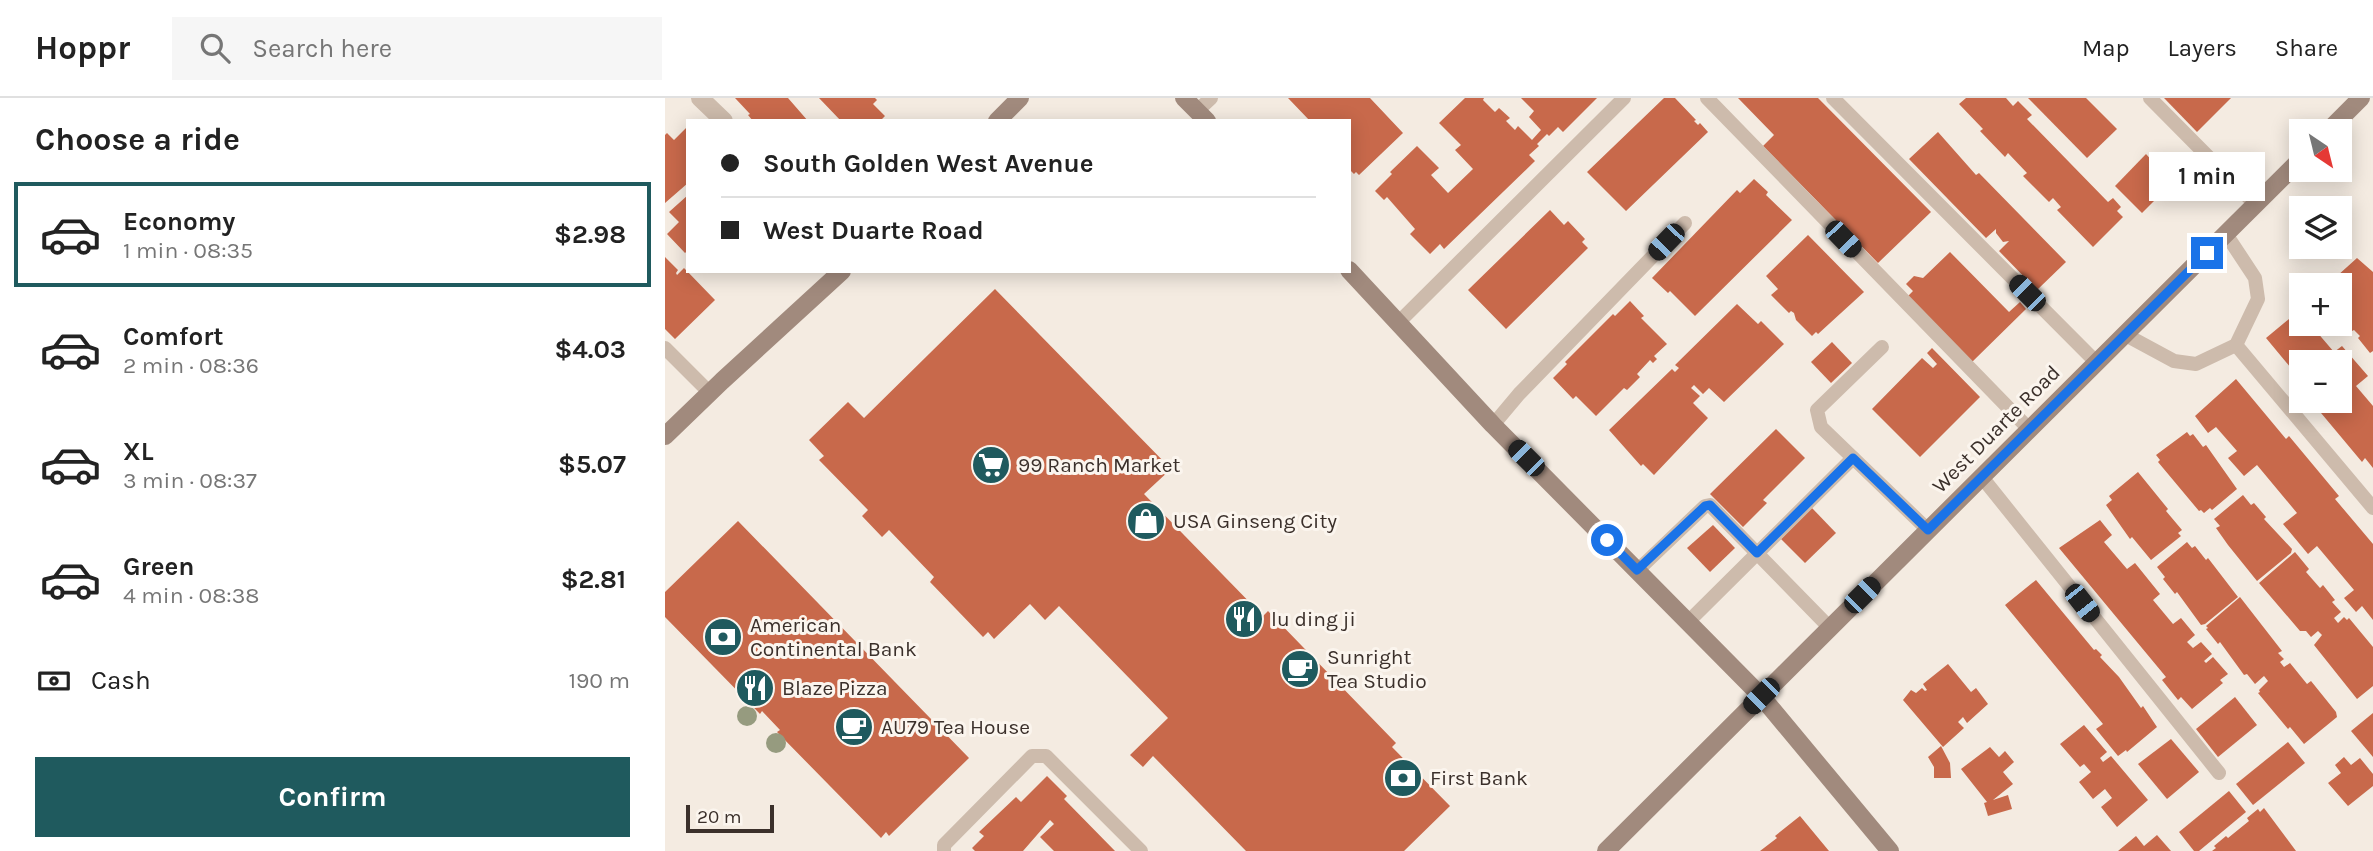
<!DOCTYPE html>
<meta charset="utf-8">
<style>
body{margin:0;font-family:Karla,sans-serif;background:#f6f6f6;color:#222;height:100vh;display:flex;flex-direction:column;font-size:26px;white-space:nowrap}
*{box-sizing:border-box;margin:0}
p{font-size:23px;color:#767676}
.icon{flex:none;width:38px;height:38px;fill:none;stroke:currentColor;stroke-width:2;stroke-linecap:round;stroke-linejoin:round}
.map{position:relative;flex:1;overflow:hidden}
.sheet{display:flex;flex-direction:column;background:#fff;width:665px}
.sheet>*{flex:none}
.banner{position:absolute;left:21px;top:21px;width:665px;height:154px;border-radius:0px;box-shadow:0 4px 18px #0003;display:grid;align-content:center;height:154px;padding:0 35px;background:#fff}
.needle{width:46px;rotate:145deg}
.fabs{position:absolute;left:1624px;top:21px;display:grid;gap:14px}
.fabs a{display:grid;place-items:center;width:63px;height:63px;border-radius:0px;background:#fff;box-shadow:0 4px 18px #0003;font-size:35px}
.scale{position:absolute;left:21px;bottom:18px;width:88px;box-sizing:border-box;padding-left:7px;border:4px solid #3b302b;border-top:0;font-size:19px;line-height:24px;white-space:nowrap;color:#3b302b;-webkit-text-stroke:5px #fbf5ee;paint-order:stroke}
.end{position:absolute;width:32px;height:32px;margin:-16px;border:9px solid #1a73e8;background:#fff;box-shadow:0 0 0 4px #fff}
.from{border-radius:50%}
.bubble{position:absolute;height:49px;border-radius:0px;background:#fff;box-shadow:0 4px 18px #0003;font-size:23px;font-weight:700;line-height:49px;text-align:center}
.car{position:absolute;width:21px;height:42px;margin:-21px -10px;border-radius:9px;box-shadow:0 0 5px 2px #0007;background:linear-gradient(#222 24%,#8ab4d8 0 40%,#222 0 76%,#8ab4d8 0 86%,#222 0)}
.banner b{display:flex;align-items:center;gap:24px;height:66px;font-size:26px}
.banner b+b{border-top:2px solid #e0e0e0}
.banner i{width:18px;height:18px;background:#222}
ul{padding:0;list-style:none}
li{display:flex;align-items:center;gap:21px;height:105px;margin:0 14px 10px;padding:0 21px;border:4px solid transparent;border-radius:0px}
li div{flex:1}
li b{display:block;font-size:26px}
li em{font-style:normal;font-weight:700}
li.on{border-color:#1f5a5e}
li>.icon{width:63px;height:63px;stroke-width:1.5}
h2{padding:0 35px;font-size:32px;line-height:84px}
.pay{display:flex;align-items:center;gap:18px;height:77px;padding:0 35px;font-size:26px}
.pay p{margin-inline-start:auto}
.cta{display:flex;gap:14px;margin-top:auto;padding:14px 35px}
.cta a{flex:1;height:80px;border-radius:0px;background:#1f5a5e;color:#fff;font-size:28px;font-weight:700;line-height:80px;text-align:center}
header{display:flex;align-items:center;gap:42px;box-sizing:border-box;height:98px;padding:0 35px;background:#fff;border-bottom:2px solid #e0e0e0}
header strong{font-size:33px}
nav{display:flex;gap:38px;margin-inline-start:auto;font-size:24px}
.search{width:490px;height:63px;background:#f6f6f6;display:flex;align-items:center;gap:18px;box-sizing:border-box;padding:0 24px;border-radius:0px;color:#767676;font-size:26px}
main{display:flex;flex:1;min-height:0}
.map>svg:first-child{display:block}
.building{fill:#c8694b}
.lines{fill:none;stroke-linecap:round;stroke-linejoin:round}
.lane{stroke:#cdbbac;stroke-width:14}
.street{stroke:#cdbbac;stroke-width:18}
.secondary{stroke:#a18a7d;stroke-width:18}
.tree{fill:#969b7f}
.route{stroke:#1a73e8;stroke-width:9}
.labels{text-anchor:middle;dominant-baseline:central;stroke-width:6;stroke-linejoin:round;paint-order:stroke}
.street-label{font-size:21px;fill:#3b302b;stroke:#fbf5ee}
.poi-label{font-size:21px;fill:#3b302b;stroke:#fbf5ee;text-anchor:start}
</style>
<header>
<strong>Hoppr</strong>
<div class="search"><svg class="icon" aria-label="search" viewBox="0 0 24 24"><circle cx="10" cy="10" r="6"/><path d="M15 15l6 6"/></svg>Search here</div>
<nav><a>Map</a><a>Layers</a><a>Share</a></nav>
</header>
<main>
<section class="sheet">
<h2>Choose a ride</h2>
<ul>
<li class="on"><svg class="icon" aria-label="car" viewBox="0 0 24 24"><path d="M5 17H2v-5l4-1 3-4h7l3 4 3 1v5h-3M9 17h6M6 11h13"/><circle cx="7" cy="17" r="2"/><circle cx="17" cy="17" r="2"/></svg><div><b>Economy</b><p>1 min · 08:35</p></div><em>$2.98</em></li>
<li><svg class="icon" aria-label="car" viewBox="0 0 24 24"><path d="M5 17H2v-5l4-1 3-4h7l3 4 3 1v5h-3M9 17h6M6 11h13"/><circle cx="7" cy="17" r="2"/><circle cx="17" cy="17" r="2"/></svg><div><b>Comfort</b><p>2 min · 08:36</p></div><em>$4.03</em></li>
<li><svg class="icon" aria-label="car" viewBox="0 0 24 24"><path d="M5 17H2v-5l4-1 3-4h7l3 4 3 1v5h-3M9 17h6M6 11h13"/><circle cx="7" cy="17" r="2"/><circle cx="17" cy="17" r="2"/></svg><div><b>XL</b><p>3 min · 08:37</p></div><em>$5.07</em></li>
<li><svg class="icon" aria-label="car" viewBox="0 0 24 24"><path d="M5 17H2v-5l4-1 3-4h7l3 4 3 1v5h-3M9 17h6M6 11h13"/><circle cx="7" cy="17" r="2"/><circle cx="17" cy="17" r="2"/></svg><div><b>Green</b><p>4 min · 08:38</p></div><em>$2.81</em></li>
</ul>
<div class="pay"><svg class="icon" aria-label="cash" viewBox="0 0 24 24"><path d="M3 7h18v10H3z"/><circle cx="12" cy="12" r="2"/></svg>Cash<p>190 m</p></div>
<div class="cta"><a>Confirm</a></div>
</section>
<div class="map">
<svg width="1708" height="753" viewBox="0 0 1708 753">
<rect width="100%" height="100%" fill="#f4ebe1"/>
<g class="building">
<polygon points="70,0 123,0 143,23 88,23 83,17 85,16"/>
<polygon points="154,0 210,0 212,2 208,6 220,18 215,23 176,23"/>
<polygon points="623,0 705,0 738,35 694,77 691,74 689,76 684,71 684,23 645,23"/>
<polygon points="800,0 819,0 818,2 830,14 834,10 845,20 841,23 850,32 853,28 867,42 876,32 864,19 869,13 856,0 932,0 898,34 893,29 884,38 882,36 872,46 874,48 864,57 870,63 779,151 775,146 765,156 745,136 750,131 722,99 719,102 710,93 727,76 725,74 752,48 774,70 766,77 783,95 808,71 790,52 796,47 774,25"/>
<polygon points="999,0 1010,0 1031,22 1029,23 1033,27 1035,25 1043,34 961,113 922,74"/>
<polygon points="1073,0 1153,0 1266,114 1213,165 1098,48 1109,37"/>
<polygon points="1301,0 1341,0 1348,8 1353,3 1367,17 1362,21 1443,104 1448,100 1456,109 1452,113 1458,119 1428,149 1392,112 1396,109 1388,100 1384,104 1358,78 1362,75 1343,55 1340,59 1315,33 1318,31 1294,6"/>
<polygon points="1363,0 1421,0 1452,31 1422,60"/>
<polygon points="1499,0 1566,0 1532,34"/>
<polygon points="23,28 23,85 0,105 0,37 2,35 9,42"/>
<polygon points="1273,34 1311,77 1314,75 1401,164 1372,192 1334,153 1344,143 1338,144 1331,135 1331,131 1321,140 1244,61"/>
<polygon points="1481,56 1507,85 1477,115 1450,88"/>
<polygon points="1089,81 1103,94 1101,97 1127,122 1030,218 1005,193 1003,195 987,180 1072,92 1075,95"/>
<polygon points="23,97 23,152 20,155 2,136 14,124 4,114"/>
<polygon points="885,112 899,127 903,123 920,141 917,144 923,150 841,231 803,192"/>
<polygon points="1143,137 1199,194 1153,236 1151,234 1147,238 1131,222 1129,215 1126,213 1124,215 1106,197 1113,191 1101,178"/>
<polygon points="1285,154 1344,214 1355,204 1361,211 1306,265 1242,199 1248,193 1241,186 1249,178 1258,180"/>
<polygon points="0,159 13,172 11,175 12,177 19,170 50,202 10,241 0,231"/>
<polygon points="1692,160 1708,174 1708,253 1705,255 1693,240 1695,238 1689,232 1687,233 1675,219 1678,217 1675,214 1675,187 1662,187"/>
<polygon points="330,191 506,371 479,396 598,518 603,513 731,645 727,649 785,708 739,753 581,753 488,658 478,669 465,657 503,620 394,508 380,522 365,506 329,541 323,534 318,539 265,484 269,479 224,432 217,439 197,418 203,412 154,362 159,358 144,342 183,304 199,320"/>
<polygon points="965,203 979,218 976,220 1002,246 989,258 992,261 988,265 985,262 972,276 975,279 962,292 959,290 931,318 911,298 908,301 888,280 902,266 900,264 948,216 950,218"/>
<polygon points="1072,206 1093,226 1096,223 1119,246 1059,304 1044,290 1038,296 1029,287 1026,290 1035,298 1028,305 1043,320 989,377 978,366 976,368 944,332 1007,271 1010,274 1014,270 1010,267"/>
<polygon points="1636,211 1636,226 1645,226 1669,254 1677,248 1703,278 1691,288 1708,308 1708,370 1700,360 1697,364 1646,303 1675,303 1675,264 1636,264 1636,282 1601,240"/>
<polygon points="1167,244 1187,265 1166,285 1146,264"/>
<polygon points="1267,250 1315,299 1255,359 1207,311 1257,260 1268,270 1272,266 1262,255"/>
<polygon points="1571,281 1621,341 1624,338 1674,398 1670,401 1708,446 1708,522 1697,508 1691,514 1679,500 1689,492 1652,448 1643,456 1618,426 1632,415 1592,367 1579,378 1563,360 1572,353 1551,329 1543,335 1530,318"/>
<polygon points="1111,331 1140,360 1098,402 1102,405 1078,429 1045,396"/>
<polygon points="1522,334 1525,338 1528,336 1538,349 1541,347 1572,391 1547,412 1545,410 1539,415 1536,412 1534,413 1493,364 1495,362 1491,357"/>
<polygon points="1473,374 1503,411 1501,413 1517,432 1513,435 1516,438 1486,462 1467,439 1465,441 1441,407 1447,402 1444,398"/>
<polygon points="1578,397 1586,407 1589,405 1601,419 1599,421 1627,451 1626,455 1592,483 1563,447 1551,430 1555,428 1549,421"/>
<polygon points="1147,410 1171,435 1140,465 1116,441"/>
<polygon points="1435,422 1447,437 1439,444 1462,471 1470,465 1495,496 1488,502 1508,526 1516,520 1530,537 1522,544 1528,550 1536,544 1547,556 1539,563 1541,565 1548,559 1563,576 1555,582 1558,585 1527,611 1516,599 1513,602 1497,582 1501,579 1394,450"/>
<polygon points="73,423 304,660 224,738 221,734 216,740 112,634 115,632 97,613 95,616 0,519 0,494"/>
<polygon points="1048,427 1070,450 1045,474 1022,450"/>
<polygon points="1522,444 1527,450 1530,448 1541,462 1543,460 1573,499 1540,526 1536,527 1512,494 1510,496 1498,481 1500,479 1492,469"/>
<polygon points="1630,454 1644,471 1641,474 1655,490 1658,487 1670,502 1667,504 1676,514 1669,520 1673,525 1679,519 1682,522 1684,520 1708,549 1708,588 1692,601 1649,547 1657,537 1653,533 1646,539 1641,533 1635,533 1594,485"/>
<polygon points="1371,482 1429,552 1431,551 1437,557 1435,559 1454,579 1476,610 1478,608 1492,629 1462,654 1461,652 1453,658 1431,631 1438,626 1340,507"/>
<polygon points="1575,499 1617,553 1613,555 1619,561 1615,564 1619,569 1625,565 1642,586 1646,583 1671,614 1672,619 1639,646 1625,629 1623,631 1593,595 1595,594 1594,592 1603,583 1599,578 1590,586 1582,576 1579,577 1555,544 1553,546 1541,531 1543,530 1541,528"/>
<polygon points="1283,566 1306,594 1311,590 1323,606 1302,625 1298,619 1293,624 1299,630 1278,649 1238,602 1246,592 1251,595 1257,590 1260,593 1262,592 1258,586"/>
<polygon points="1570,599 1592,627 1553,659 1531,631"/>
<polygon points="1708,615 1708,659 1686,633"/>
<polygon points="1419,627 1442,654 1435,660 1438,664 1446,658 1483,702 1452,729 1436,709 1447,700 1440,691 1428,701 1414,684 1426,674 1419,666 1415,669 1395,646"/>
<polygon points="1506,641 1534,674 1502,701 1473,666"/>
<polygon points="1623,644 1640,665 1588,707 1571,686"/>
<polygon points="1276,648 1285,665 1286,680 1269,680 1269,669 1263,659"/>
<polygon points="1325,649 1334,659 1340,653 1349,664 1338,674 1348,686 1328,702 1343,697 1347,711 1323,718 1319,705 1322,704 1296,671"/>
<polygon points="1679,659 1686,667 1695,660 1708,676 1708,688 1683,708 1663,685 1676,675 1670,667"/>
<polygon points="382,678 402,698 399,701 450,753 389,753 375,739 389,726 385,722 358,753 310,753 307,750 319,738 314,734 351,699 356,704"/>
<polygon points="1564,693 1581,714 1534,753 1529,753 1514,734"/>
<polygon points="1599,710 1631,753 1547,753 1551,750 1549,748 1561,738 1563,740 1584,723 1582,720 1593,711 1595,714"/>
<polygon points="1135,718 1164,753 1095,753 1112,740 1110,738"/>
<polygon points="1492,737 1506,753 1453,753 1471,738 1479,748"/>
</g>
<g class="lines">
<g class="lane">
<polyline points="1042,0 1364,331"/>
<polyline points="1168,0 1431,264"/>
<polyline points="1485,0 1591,107"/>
<polyline points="532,13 546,0"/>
<polyline points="734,224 959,0"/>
<polyline points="1459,236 1509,263 1531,266 1571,247 1593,201 1590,180 1561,136"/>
<polyline points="1571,247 1708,410"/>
<polyline points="1217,249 1152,312 1156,329 1263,432"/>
<polyline points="0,250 45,295"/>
<polyline points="828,327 854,296 1020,125"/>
<polyline points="1316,378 1554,675"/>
<polyline points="972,473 1040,408 1045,407 1164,529"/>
<polyline points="1023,524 1188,360"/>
<polyline points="279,753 279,747 367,658 381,658 476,753"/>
</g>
<polyline class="street" points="35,0 59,23"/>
<g class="secondary">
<polyline points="519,0 542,23"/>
<polyline points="332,23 355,0"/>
<polyline points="1663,33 1696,0"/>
<polyline points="684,172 828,327 1096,598 1225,753"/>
<polyline points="0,338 57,283 177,173"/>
<polyline points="941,753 1636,61"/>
</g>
</g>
<g class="tree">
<circle cx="82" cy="618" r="10"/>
<circle cx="111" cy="645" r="10"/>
</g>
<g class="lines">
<polyline class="route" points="942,442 972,472 1040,408 1045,407 1092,455 1188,360 1263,432 1542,155"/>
</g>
<defs>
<symbol id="supermarket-disc" viewBox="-11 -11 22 22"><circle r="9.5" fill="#1f5a5e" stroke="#fbf5ee"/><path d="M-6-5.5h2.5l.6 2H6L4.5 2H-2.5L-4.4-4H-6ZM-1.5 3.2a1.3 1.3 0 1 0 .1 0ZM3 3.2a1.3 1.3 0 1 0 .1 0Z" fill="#fff"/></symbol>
<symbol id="shop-disc" viewBox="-11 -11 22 22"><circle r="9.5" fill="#1f5a5e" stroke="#fbf5ee"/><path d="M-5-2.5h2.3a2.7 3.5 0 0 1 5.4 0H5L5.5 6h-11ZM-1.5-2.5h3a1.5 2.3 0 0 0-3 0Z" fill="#fff"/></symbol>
<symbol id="restaurant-disc" viewBox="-11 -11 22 22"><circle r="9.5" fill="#1f5a5e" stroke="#fbf5ee"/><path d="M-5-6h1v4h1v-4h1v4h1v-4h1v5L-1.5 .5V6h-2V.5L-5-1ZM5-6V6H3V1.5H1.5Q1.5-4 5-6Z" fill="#fff"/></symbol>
<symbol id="bank-disc" viewBox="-11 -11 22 22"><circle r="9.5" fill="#1f5a5e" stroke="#fbf5ee"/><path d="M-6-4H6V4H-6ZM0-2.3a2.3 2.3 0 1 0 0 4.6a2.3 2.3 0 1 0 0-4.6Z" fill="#fff"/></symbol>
<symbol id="cafe-disc" viewBox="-11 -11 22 22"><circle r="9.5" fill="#1f5a5e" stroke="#fbf5ee"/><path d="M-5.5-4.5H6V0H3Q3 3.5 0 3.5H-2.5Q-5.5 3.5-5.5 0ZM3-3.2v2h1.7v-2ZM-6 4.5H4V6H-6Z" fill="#fff"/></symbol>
</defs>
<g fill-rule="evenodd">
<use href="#supermarket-disc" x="304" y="345" width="44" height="44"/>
<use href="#shop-disc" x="459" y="401" width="44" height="44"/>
<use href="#restaurant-disc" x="557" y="499" width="44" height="44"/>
<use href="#bank-disc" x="36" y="517" width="44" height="44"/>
<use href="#cafe-disc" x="613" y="549" width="44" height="44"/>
<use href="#restaurant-disc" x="68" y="568" width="44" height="44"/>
<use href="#cafe-disc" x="167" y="607" width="44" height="44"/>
<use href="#bank-disc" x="716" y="658" width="44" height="44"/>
</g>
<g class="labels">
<g class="street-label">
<text transform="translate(1331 331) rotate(-45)">West Duarte Road</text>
</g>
<g class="poi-label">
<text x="353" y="367">99 Ranch Market</text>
<text x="508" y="423">USA Ginseng City</text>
<text x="606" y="521">lu ding ji</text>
<text x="85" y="527">American<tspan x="85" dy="24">Continental Bank</tspan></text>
<text x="662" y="559">Sunright<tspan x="662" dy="24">Tea Studio</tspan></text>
<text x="117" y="590">Blaze Pizza</text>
<text x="216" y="629">AU79 Tea House</text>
<text x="765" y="680">First Bank</text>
</g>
</g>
</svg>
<div class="fabs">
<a><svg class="needle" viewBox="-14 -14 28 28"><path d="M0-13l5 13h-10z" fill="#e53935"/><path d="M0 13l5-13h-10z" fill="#767676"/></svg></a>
<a><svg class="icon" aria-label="layers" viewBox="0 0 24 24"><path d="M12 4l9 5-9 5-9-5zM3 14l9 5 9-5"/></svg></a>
<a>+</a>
<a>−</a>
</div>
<div class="scale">20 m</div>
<i class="end from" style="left:942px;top:442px"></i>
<i class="end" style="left:1542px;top:155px"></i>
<div class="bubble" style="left:1484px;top:54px;width:116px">1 min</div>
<i class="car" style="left:1178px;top:141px;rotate:136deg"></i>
<i class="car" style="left:1001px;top:144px;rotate:224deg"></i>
<i class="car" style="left:1362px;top:195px;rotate:315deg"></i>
<i class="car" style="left:861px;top:360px;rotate:315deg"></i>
<i class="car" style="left:1197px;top:497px;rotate:45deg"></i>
<i class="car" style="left:1417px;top:505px;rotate:142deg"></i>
<i class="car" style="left:1096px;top:598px;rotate:225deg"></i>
<div class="banner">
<b><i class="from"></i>South Golden West Avenue</b>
<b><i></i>West Duarte Road</b>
</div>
</div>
</main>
